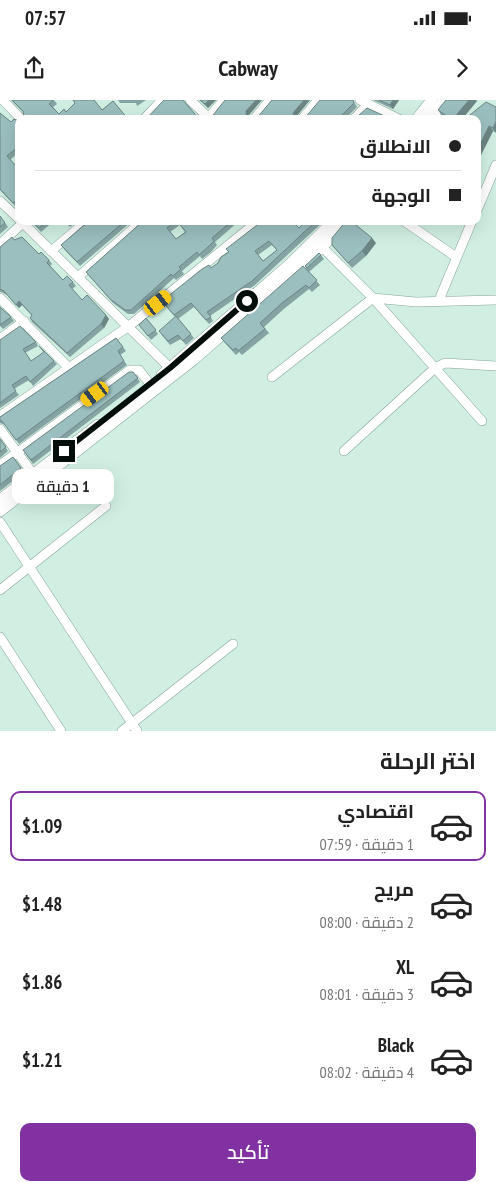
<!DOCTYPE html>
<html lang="ar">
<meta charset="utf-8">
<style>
body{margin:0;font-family:"PT Sans Narrow",Cairo,sans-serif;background:#f6f6f6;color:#222;direction:rtl;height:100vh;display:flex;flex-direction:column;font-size:19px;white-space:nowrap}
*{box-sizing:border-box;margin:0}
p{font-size:16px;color:#767676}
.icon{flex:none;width:28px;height:28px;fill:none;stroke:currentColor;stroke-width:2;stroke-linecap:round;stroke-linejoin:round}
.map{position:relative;height:631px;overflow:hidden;direction:ltr}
.details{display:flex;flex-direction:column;background:#fff;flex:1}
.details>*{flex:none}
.guide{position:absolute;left:15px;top:15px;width:466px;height:110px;border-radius:10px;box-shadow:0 5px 20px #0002;direction:rtl;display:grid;align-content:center;height:110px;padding:0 20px;background:#fff}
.end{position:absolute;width:22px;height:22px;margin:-11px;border:6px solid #040e0a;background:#fff;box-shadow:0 0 0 2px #fff}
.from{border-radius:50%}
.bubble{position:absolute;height:35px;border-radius:10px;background:#fff;box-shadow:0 5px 20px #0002;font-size:16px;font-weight:600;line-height:35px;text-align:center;direction:rtl}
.car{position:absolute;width:15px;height:30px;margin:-15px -8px;border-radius:6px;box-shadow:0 0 4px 1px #0007;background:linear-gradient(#f5c518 24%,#345 0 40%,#f5c518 0 76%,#345 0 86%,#f5c518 0)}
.guide b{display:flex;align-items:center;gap:18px;height:48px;font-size:19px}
.guide b+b{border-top:1px solid #e0e0e0}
.guide i{width:12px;height:12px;background:#222}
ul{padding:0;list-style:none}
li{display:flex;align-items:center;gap:15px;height:70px;margin:0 10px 8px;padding:0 10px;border:2px solid transparent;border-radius:10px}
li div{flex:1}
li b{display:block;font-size:19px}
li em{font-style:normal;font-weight:600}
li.on{border-color:#8131a1}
li>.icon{width:45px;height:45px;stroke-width:1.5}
h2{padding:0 20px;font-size:22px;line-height:60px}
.button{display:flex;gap:10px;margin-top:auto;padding:10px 20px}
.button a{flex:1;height:58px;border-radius:10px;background:#8131a1;color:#fff;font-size:20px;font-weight:600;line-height:58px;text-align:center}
.status{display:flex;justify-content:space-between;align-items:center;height:35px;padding:0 25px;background:#fff;direction:ltr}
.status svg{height:14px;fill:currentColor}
header{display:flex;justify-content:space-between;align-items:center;height:65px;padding:0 20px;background:#fff;font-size:22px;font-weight:600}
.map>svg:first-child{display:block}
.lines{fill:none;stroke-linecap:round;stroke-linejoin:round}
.minor-casing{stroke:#86a398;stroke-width:10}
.tertiary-casing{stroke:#86a398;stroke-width:12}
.minor{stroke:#fff;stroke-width:9}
.tertiary{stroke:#fff;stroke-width:11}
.wall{fill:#85a3a3;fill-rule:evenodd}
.shaded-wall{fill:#6c8585}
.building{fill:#9bbebe;stroke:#6c8585;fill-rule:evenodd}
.route{stroke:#040e0a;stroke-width:6}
</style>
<div class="status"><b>07:57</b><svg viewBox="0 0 49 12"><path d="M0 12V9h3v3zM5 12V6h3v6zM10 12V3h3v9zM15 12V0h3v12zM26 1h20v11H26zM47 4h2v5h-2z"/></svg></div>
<header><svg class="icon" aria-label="forward" viewBox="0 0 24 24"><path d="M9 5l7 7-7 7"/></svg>Cabway<svg class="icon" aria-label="share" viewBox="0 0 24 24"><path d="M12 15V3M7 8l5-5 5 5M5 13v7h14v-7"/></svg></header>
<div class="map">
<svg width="496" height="631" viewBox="0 0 496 631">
<rect width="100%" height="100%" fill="#d0efe2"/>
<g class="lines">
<defs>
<g id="minor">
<polyline points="3,0 21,19"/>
<polyline points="190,0 210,19"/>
<polyline points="360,0 399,19"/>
<polyline points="144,19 162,0"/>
<polyline points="207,19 224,0"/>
<polyline points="254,19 270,0"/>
<polyline points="302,19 318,0"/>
<polyline points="354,19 368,4"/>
<polyline points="0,101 19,119"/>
<polyline points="478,108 496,65"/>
<polyline points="21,121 174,272"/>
<polyline points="404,121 456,157"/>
<polyline points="0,144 25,121"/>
<polyline points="322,147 373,198 482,321"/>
<polyline points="51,151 87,121"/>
<polyline points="78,177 142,121"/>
<polyline points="0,198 69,268"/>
<polyline points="439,200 472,121"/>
<polyline points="0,239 24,221"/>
<polyline points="272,277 373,198 416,202 496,200"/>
<polyline points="0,316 129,226 258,121"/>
<polyline points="0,329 33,374"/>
<polyline points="344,351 435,268 445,263 496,266"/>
<polyline points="0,365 130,270 139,270 150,284"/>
<polyline points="0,422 137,631"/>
<polyline points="0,490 106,406"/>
<polyline points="0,537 61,631"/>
<polyline points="122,631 233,544"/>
</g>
<g id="tertiary">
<polyline points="417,19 432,0"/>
<polyline points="430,19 445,0"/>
<polyline points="162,275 288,166 334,121"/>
<polyline points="0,400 98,325"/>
<polyline points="0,411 194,259 322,147 345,121"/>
</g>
</defs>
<use href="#minor" class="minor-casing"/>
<use href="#tertiary" class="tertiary-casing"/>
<use href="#minor" class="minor"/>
<use href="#tertiary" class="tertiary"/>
</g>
<g class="wall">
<polygon points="11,0 54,0 57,4 53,7 59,14 64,9 66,12 75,3 73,0 94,0 102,10 113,1 128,19 22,19 24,17 23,12"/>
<polygon points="118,0 146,0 137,6 136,3 120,3"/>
<polygon points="199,0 216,0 208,8"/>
<polygon points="353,0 357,7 345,19 304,19"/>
<polygon points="373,0 399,0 393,9"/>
<polygon points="477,1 462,19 447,19 442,16 438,10"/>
<polygon points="496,7 496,33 493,31 479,59 478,57 478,19"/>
<polygon points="0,13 11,22 19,21 19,52 10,60 17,67 19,65 19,105 16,107 0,90"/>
<polygon points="0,116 8,127 0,134"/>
<polygon points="31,121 54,121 41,132"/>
<polygon points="64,121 77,121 70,127"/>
<polygon points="88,121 132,121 80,166 64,149 61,145"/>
<path d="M143,121H239L215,142L217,145L211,152L202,159L200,156L182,171L184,174L176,180L174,178L134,214H128L113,203L86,172ZM180,125L185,132L176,139L170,132Z"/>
<path d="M306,121H324L255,185L210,216L213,221L209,224L194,207L178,219L194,238L186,245L181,239L170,245L161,234L175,217L165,205L211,168L218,163L229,152L263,124L299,128ZM272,145L277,150L263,161L258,155Z"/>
<polygon points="14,140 49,160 52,164 50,166 63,180 73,182 76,186 72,189 82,200 106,215 109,219 104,228 70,257 32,222 30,218 32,216 22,205 19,208 7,195 1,192 0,192 0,147"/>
<polygon points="376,143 366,156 352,168 332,145"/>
<polygon points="319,153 324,159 309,172 320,185 312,192 309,189 285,208 264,227 269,233 242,255 239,252 236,255 224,242 221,238 307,170 305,166"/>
<polygon points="0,207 11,217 14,221 3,229 0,226"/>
<polygon points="146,218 158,234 151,240 139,225"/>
<polygon points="116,238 126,251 120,255 127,265 19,344 5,325 0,323 0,317"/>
<polygon points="0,240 36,242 38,246 25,253 31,261 54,261 57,264 33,286 29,280 14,289 19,295 0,308"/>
<polygon points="133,272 140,282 33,364 23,350"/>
<polygon points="0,339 8,351 0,358"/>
<polygon points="13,357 24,372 0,391 0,366"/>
</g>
<g class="shaded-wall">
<polygon points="209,0 216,0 208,8 205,4"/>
<polygon points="256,0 262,0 249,15 249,19 247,19 246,11"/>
<polygon points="304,0 310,0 296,17 296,19 295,19 293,13"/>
<polygon points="393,0 399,0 393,9 390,5"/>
<polygon points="469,0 476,0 477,1 462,19 453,19"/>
<polygon points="496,22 496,32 493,28"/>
<polygon points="489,26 493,31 479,59 478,56 478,49"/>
<polygon points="372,138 376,143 366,156 362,151"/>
<polygon points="19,201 22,205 19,208 16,205"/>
<polygon points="106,215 109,219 104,228 101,224"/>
</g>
<g class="building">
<polygon points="12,0 53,0 49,4 59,14 64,9 66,12 75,3 73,0 94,0 102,10 113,1 128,19 22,19 24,17 23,11"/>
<polygon points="164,0 183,0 199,19 146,19"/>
<polygon points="200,0 209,0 205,4"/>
<polygon points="225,0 256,0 246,11 247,19 210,19"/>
<polygon points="272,0 304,0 293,13 295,19 256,19"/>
<polygon points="320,0 353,0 354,3 338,19 304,19"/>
<polygon points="379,0 393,0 390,5"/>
<polygon points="446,0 469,0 453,19 451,19 438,10"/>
<polygon points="486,2 496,7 496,22 493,28 489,26 478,49 478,19 465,19"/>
<polygon points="367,8 391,19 358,19 360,18 358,16"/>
<polygon points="0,13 11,22 14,19 19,21 19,46 7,56 17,67 19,65 19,99 13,103 0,89"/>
<polygon points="0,116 5,123 0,127"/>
<polygon points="31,121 47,121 39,128"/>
<polygon points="89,121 125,121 77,162 61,145"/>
<polygon points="143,121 176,121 167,128 176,139 186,132 177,121 232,121 212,138 214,141 208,147 199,155 197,152 179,167 181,169 173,176 171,174 131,210 125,210 110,199 86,172"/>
<path d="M266,121H292L299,128L306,121H316L252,181L207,212L211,217L206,220L191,203L174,215L162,201L202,169L209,165L211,168L218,163L221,157L229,152L226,149L261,122L263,124ZM269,141L277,150L263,161L255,151Z"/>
<polygon points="346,121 351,121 372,138 362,151 348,163 332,145 332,138"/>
<polygon points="12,137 14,140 22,137 39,154 41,152 49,160 47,163 63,180 67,176 73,182 69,185 82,200 87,195 106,215 101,224 67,253 30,218 32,215 19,201 16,205 4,191 0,189 0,147"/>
<polygon points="319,153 321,155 307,168 305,166"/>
<polygon points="303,166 317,180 309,188 306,185 282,203 260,223 265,229 238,251 236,248 233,250 221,238"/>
<polygon points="0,207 11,217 0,225"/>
<polygon points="176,216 191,234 183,241 178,235 168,241 159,231"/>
<polygon points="146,218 156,230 148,236 139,225"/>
<polygon points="20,226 36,242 23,249 31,261 44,252 39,246 54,261 30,282 26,276 12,285 16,291 0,303 0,240"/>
<polygon points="116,238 123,247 118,251 124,261 16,340 2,321 0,320 0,317"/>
<polygon points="129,272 133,272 138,278 31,360 23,350"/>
<polygon points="0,339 6,347 0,352"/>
<polygon points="13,357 21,368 0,385 0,366"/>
</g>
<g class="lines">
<polyline class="route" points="64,351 170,268 247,201"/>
</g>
</svg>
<i class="end from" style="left:247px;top:201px"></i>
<i class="end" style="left:64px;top:351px"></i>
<div class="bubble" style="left:12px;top:369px;width:102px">1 دقيقة</div>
<i class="car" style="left:158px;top:203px;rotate:52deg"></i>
<i class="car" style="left:95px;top:294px;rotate:234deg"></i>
<div class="guide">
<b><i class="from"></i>الانطلاق</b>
<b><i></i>الوجهة</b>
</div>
</div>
<section class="details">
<h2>اختر الرحلة</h2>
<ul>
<li class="on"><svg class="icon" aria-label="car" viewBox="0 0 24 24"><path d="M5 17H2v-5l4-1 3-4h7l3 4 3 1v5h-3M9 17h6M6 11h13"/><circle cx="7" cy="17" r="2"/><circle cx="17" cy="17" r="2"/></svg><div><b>اقتصادي</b><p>1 دقيقة · 07:59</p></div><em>$1.09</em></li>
<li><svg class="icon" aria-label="car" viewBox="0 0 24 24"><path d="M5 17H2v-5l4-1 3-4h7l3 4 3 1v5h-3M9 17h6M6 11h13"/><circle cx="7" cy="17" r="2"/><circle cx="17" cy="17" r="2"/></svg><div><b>مريح</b><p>2 دقيقة · 08:00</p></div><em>$1.48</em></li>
<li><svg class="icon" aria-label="car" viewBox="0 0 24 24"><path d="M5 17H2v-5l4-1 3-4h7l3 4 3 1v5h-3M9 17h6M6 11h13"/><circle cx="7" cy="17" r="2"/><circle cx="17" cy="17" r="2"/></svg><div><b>XL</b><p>3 دقيقة · 08:01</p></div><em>$1.86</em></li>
<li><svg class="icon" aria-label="car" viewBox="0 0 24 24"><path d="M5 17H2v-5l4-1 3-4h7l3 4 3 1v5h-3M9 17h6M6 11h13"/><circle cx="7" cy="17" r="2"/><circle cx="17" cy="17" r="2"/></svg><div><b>Black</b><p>4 دقيقة · 08:02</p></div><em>$1.21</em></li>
</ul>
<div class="button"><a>تأكيد</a></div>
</section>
